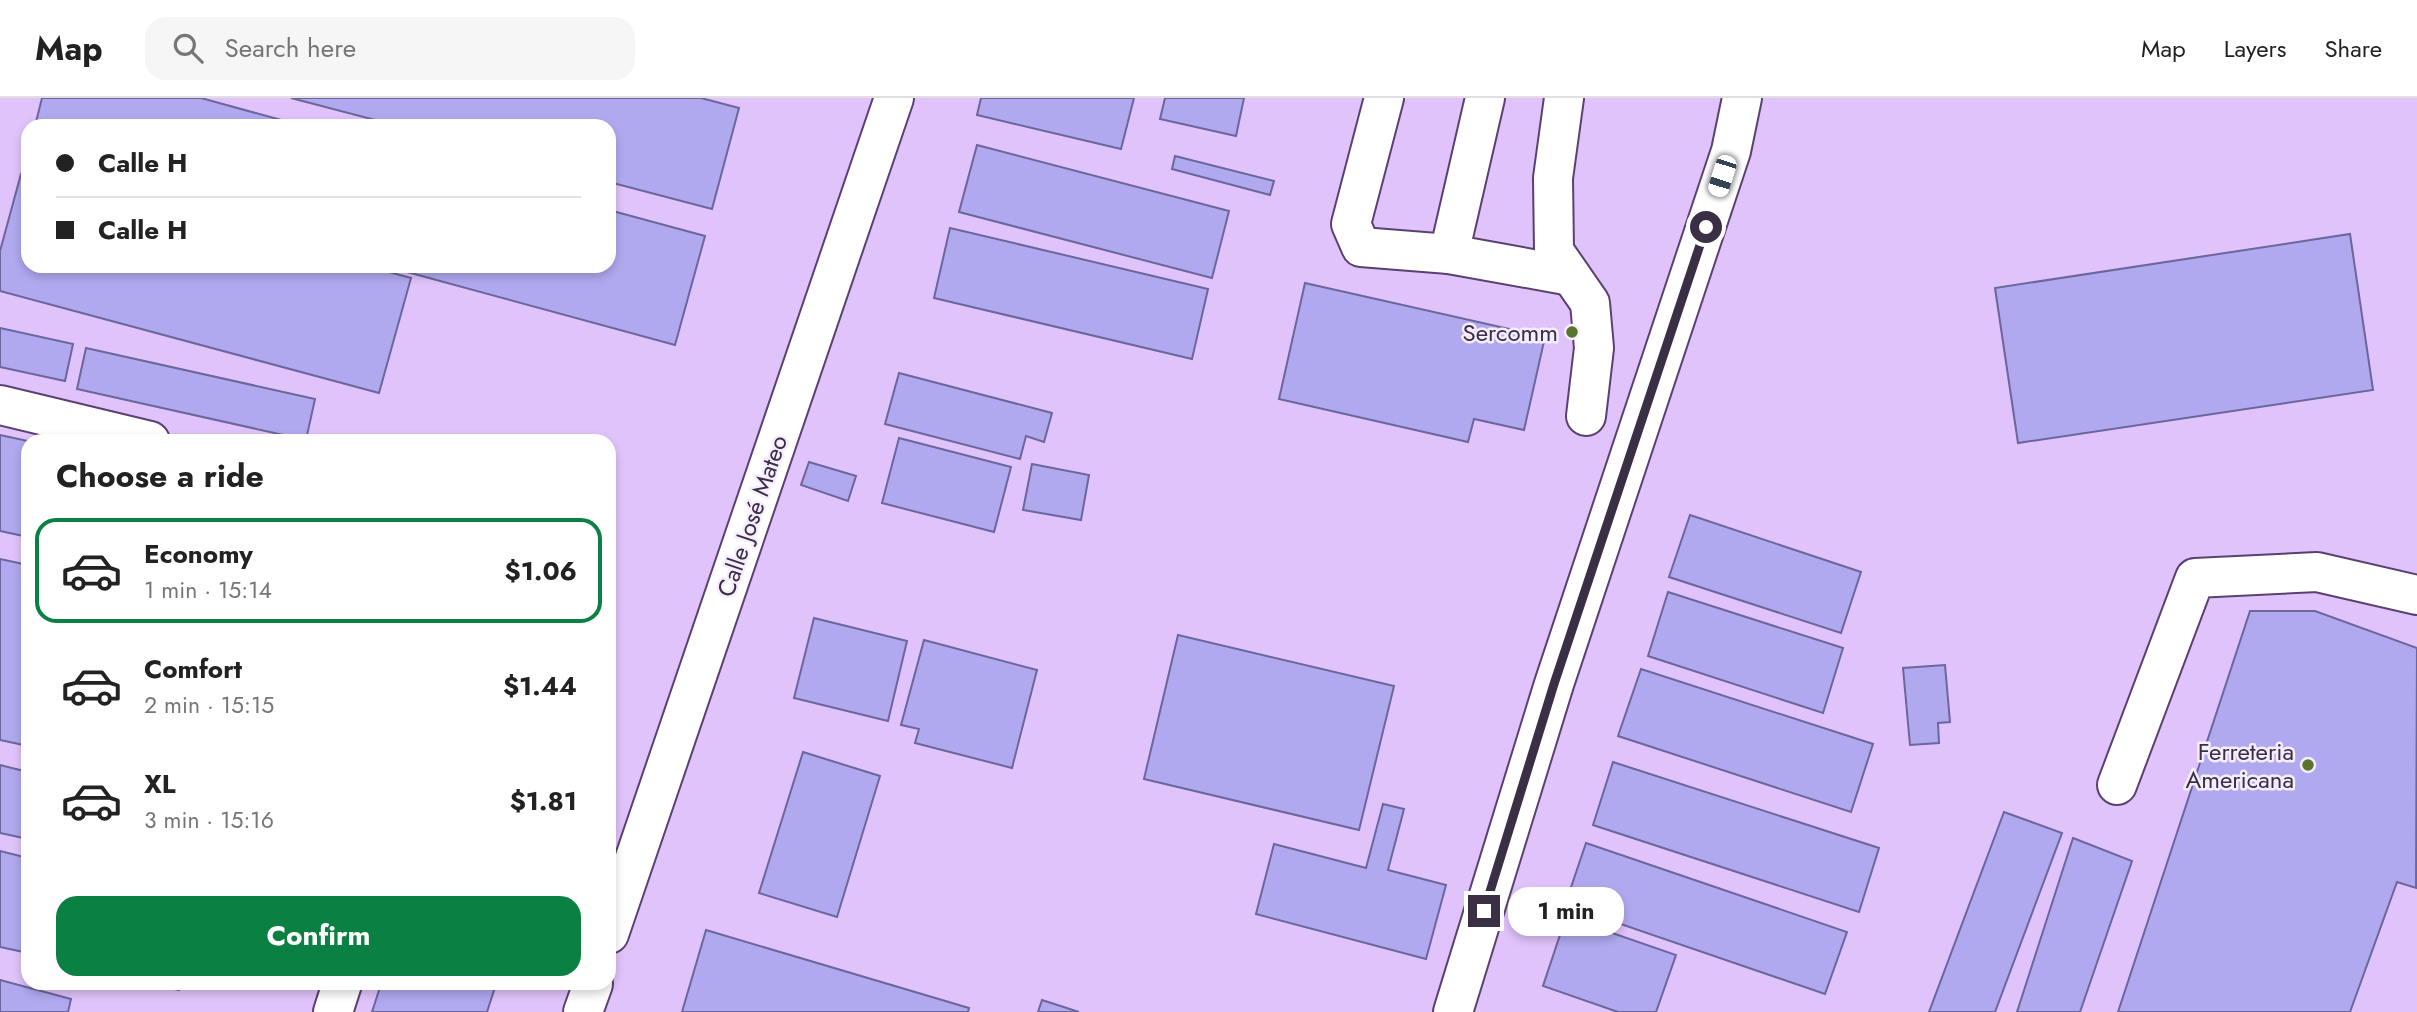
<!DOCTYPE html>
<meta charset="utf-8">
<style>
body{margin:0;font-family:Jost,sans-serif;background:#f6f6f6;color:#222;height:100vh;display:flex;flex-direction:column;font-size:26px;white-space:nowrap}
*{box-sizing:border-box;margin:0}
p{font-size:23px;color:#767676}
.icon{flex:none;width:38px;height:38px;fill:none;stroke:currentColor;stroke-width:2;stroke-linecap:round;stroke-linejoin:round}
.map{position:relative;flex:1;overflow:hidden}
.sheet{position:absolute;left:21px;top:336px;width:595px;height:556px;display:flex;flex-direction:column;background:#fff;border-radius:21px;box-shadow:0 4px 10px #0003}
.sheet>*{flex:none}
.guide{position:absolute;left:21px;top:21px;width:595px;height:154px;border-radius:21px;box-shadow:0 4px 10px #0003;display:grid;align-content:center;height:154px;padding:0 35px;background:#fff}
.end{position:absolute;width:32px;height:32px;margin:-16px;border:9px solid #3b2f45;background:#fff;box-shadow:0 0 0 4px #fff}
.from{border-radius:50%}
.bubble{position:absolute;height:49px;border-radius:21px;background:#fff;box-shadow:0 4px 10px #0003;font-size:23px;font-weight:700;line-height:49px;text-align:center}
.car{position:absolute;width:21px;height:42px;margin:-21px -10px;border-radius:9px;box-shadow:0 0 5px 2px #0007;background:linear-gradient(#fff 24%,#345 0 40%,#fff 0 76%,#345 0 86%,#fff 0)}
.guide b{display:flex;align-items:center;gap:24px;height:66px;font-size:26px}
.guide b+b{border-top:2px solid #e0e0e0}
.guide i{width:18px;height:18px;background:#222}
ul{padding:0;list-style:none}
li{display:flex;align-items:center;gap:21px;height:105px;margin:0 14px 10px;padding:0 21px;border:4px solid transparent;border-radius:21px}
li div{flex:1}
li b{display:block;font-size:26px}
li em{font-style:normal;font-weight:700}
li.on{border-color:#0b8043}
li>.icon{width:63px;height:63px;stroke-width:1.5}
h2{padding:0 35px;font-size:32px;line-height:84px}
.cta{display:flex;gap:14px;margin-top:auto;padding:14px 35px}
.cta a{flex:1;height:80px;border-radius:21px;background:#0b8043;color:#fff;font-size:28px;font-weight:700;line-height:80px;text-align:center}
header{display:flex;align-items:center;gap:42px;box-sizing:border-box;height:98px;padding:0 35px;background:#fff;border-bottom:2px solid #e0e0e0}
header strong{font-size:33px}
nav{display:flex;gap:38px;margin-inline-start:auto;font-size:24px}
.search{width:490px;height:63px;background:#f6f6f6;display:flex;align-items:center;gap:18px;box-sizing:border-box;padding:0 24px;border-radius:21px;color:#767676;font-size:26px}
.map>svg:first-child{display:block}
.building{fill:#b0a9f0;stroke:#6b669b;stroke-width:2}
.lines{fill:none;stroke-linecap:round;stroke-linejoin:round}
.minor-casing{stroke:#5a4170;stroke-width:42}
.minor{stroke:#fff;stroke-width:38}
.route{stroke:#3b2f45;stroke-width:9}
.poi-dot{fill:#58752b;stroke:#f6edff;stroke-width:2.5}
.labels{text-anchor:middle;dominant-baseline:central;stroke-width:5;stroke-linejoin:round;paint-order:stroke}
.poi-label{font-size:24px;fill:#3b2f45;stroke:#f6edff;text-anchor:end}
.street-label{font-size:24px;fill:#3b2f45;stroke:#f6edff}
</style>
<header>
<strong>Map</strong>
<div class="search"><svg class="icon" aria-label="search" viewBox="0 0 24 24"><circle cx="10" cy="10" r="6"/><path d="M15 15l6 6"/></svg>Search here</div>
<nav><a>Map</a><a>Layers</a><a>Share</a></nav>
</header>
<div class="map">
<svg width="2417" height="914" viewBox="0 0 2417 914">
<rect width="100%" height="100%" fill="#e0c3fb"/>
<g class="building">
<polygon points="42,0 201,0 303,28 35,28"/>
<polygon points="291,0 701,0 739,10 712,111 609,84 609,28 398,28"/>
<polygon points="981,0 1134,0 1121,51 977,17"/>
<polygon points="1165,0 1244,0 1236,38 1160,21"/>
<polygon points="977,47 1229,113 1212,180 959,114"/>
<polygon points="1175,58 1274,83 1270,97 1172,71"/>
<polygon points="21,76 28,78 28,168 367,168 411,180 379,295 0,193 0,153"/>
<polygon points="609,112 705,138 675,247 385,168 609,168"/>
<polygon points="950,130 1208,191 1192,261 934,200"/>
<polygon points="2350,136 2373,292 2018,345 1995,190"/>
<polygon points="1305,185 1545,239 1524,332 1474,321 1468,344 1279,301"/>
<polygon points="0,230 73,246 65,283 0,269"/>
<polygon points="86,250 315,301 306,342 77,291"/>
<polygon points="899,275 1052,315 1044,344 1026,338 1020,361 885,326"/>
<polygon points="0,337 28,343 28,439 0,433"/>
<polygon points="899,340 1011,369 994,434 882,405"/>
<polygon points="809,364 856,378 848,403 801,387"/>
<polygon points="1032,366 1089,377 1081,422 1023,412"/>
<polygon points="1690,417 1861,474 1841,535 1669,479"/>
<polygon points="0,461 28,467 28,648 0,642"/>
<polygon points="1668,494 1843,550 1823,615 1648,558"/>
<polygon points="2250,513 2315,513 2417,550 2416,790 2397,784 2350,914 2118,914"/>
<polygon points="814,520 907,543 888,623 794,600"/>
<polygon points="1178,537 1394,588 1359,732 1144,681"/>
<polygon points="924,542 1037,572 1012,670 915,645 919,631 901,627"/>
<polygon points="1945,567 1950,624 1938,625 1939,645 1910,647 1903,570"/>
<polygon points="1641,571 1873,646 1851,714 1618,638"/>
<polygon points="803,654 880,678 837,819 759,795"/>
<polygon points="1613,664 1879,750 1859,814 1593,727"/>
<polygon points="0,667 28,674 28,741 0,735"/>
<polygon points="1383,706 1404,711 1388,772 1446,787 1426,861 1256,816 1274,746 1366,770"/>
<polygon points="2004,714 2062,735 1995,914 1929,914"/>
<polygon points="2073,740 2132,763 2080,914 2017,914"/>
<polygon points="1586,745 1847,834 1825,896 1565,807"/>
<polygon points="0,753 28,760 28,855 0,849"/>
<polygon points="1566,819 1676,857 1656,914 1618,914 1543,888"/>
<polygon points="706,832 969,910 968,914 682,914"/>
<polygon points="0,882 71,901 68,914 0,914"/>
<polygon points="153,886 181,886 179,892"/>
<polygon points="381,886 496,886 487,914 372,914"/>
<polygon points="1042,902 1079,914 1038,914"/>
</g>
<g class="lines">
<defs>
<g id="minor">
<polyline points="1384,0 1351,126 1361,149 1449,156 1571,178"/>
<polyline points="1564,0 1553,80 1554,153 1590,205 1594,250 1586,318"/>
<polyline points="1449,156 1485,0"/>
<polyline points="0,307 150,343"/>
<polyline points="2117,687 2195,480 2317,474 2417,497"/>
<polyline points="609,836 894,0"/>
<polyline points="333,914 342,886"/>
<polyline points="583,914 593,886"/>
<polyline points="1453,914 1554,586 1731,53 1742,0"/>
</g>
</defs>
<use href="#minor" class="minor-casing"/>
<use href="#minor" class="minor"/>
</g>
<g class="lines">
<polyline class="route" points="1484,813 1554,586 1706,129"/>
</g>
<g class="poi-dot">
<circle cx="1572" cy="234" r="7"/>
<circle cx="2308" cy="667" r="7"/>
</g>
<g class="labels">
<g class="poi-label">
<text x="1558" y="234">Sercomm</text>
<text x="2294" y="653">Ferreteria<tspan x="2294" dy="28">Americana</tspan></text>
</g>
<g class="street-label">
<text transform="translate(752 418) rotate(-71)">Calle José Mateo</text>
</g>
</g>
</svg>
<i class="end from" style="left:1706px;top:129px"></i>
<i class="end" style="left:1484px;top:813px"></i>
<div class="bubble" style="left:1508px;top:789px;width:116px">1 min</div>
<i class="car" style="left:1722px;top:78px;rotate:198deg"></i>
<div class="guide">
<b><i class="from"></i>Calle H</b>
<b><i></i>Calle H</b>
</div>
<section class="sheet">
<h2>Choose a ride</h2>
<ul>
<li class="on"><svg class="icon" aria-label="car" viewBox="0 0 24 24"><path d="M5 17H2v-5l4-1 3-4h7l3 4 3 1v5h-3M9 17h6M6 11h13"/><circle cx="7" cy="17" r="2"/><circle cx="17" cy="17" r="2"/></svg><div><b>Economy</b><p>1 min · 15:14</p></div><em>$1.06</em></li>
<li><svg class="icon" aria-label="car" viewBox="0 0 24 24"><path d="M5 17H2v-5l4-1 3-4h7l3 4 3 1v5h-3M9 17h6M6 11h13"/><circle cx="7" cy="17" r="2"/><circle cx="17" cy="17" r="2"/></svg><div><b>Comfort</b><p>2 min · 15:15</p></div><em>$1.44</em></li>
<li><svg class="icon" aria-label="car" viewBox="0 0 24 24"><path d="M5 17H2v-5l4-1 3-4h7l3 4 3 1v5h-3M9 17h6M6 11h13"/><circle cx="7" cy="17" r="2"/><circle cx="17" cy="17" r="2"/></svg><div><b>XL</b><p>3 min · 15:16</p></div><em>$1.81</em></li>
</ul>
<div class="cta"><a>Confirm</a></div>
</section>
</div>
